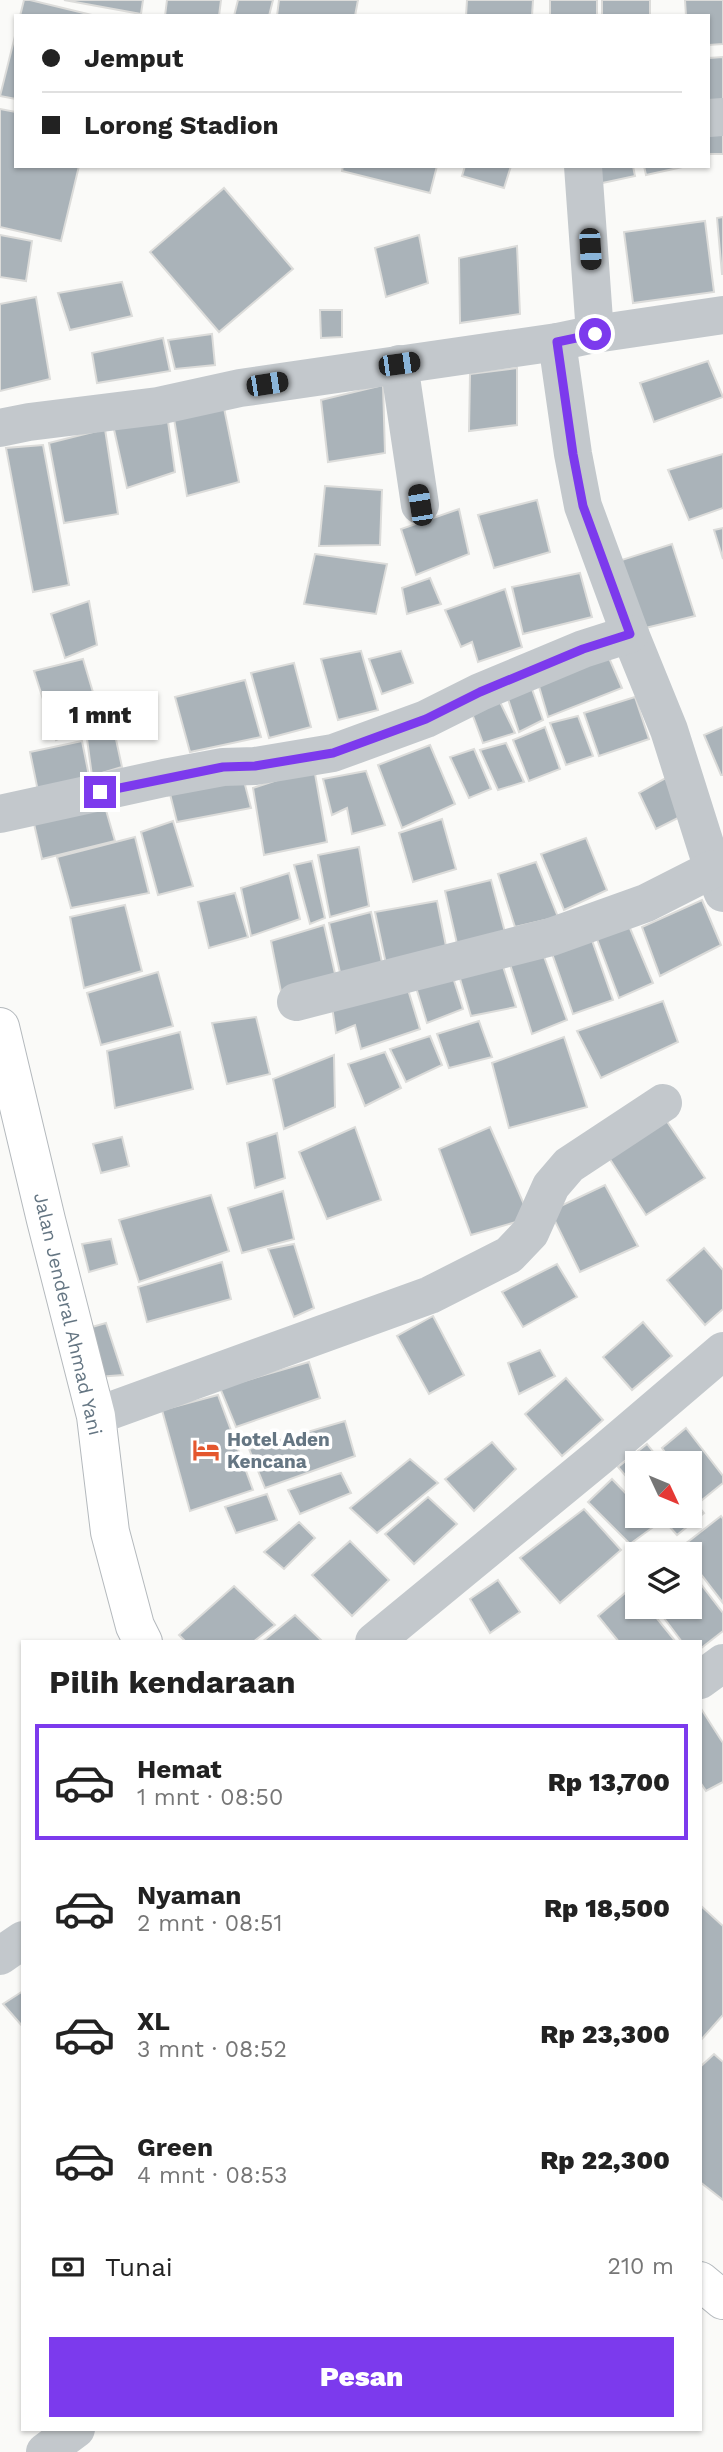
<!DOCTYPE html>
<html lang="id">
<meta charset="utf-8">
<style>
body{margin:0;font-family:"Work Sans",sans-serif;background:#f6f6f6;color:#222;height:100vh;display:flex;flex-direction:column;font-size:26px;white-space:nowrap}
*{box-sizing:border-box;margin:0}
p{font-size:23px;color:#767676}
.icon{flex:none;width:38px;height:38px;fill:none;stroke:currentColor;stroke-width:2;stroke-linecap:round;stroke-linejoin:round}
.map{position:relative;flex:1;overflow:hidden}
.drawer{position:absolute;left:21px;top:1640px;width:681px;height:791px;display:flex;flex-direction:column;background:#fff;border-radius:0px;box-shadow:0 2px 5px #0004}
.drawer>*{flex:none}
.hud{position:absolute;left:14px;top:14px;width:696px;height:154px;border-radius:0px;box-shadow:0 2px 5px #0004;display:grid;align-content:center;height:154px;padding:0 28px;background:#fff}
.needle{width:46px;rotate:134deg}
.tools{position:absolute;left:625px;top:1451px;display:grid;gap:14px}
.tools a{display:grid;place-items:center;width:77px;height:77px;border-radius:0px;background:#fff;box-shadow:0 2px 5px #0004;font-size:35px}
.end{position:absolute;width:32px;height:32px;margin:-16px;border:9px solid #7c3aed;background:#fff;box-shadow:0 0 0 4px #fff}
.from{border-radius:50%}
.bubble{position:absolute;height:49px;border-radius:0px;background:#fff;box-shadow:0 2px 5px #0004;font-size:23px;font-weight:800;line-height:49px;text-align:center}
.car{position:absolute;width:21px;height:42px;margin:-21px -10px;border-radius:9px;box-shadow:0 0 5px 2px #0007;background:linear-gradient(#222 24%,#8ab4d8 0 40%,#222 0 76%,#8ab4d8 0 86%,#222 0)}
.hud b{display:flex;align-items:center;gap:24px;height:66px;font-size:26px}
.hud b+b{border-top:2px solid #e0e0e0}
.hud i{width:18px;height:18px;background:#222}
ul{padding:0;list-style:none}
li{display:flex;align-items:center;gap:21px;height:116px;margin:0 14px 10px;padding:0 14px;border:4px solid transparent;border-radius:0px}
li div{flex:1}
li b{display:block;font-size:26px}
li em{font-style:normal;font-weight:800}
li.current{border-color:#7c3aed}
li>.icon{width:63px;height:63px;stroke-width:1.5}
h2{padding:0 28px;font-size:32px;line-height:84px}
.pay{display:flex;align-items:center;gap:18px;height:77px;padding:0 28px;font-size:26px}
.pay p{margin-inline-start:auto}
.cta{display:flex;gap:14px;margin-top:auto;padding:14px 28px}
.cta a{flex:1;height:80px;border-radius:0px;background:#7c3aed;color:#fff;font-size:28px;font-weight:800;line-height:80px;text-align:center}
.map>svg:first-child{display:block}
.building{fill:#aab3b9;stroke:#dcdcda;stroke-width:2}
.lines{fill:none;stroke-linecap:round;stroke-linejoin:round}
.highway-casing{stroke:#b4b9bd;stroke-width:40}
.minor{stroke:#c3c8cc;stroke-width:38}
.highway{stroke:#fff;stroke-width:38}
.route{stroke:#7c3aed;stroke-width:9}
.labels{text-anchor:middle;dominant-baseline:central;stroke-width:7;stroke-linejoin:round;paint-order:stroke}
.street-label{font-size:19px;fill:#657683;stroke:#fff}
.poi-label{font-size:19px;font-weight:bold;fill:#657683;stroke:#fff;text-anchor:start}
</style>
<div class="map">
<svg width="723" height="2452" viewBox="0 0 723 2452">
<rect width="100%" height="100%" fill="#fafaf8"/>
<g class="building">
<polygon points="24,0 30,0 96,16 20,16"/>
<polygon points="64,0 143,0 141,14"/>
<polygon points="167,0 221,0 219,16 165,16"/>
<polygon points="238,0 273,0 269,16 234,16"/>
<polygon points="279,0 358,0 355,16 277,16"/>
<polygon points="467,0 533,0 532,16 466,16"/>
<rect x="550" y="0" width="47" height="16"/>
<rect x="602" y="0" width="48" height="16"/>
<polygon points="685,0 723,0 723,44 709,45 709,16 686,16"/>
<polygon points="16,32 16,99 0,96"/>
<polygon points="723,57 723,102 709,103 709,58"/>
<polygon points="0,109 16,112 16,166 79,166 61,241 0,227"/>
<rect x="709" y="120" width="14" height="34"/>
<polygon points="343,166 437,166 430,193 342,171"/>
<polygon points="465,166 511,166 504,188 462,176"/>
<polygon points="589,166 633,166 635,176 593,185"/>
<polygon points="644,166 687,166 646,175"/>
<polygon points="224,188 293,269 219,332 150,252"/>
<polygon points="723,217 723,274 722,274 717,218"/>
<polygon points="705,221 714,292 633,303 624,232"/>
<polygon points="0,235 32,241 26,281 0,277"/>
<polygon points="419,235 428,283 386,297 375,248"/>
<polygon points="517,246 520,314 460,323 459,258"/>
<polygon points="122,282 132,316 70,330 58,293"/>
<polygon points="36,297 50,379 0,391 0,304"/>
<polygon points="320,310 342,310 342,337 321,338"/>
<polygon points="212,334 215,365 175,369 168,340"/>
<polygon points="163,338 170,371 97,383 92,353"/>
<polygon points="708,361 723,397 654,422 640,383"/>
<polygon points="517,368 517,425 469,431 470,374"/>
<polygon points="383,385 385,453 328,462 321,400"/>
<polygon points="224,408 239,482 187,496 173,413"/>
<polygon points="167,414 175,472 127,488 113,425"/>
<polygon points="105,429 118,514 64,523 49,443"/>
<polygon points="43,445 69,585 33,592 6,448"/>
<polygon points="723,454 723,508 689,520 668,470"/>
<polygon points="325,486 382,490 380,545 319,546"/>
<polygon points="537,500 550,552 494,568 478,515"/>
<polygon points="459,509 469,554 416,575 401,529"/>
<polygon points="723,528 723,559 714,530"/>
<polygon points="672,544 695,616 637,630 609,564"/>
<polygon points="315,554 387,564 376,614 304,604"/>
<polygon points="580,573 592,617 523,634 512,587"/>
<polygon points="430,578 441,604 407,614 402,588"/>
<polygon points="505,589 522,647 478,662 472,642 461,647 445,610"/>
<polygon points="89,601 97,645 65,658 51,614"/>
<polygon points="603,644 622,688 548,717 535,673"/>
<polygon points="361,651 378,710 338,720 321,659"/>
<polygon points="401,651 413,683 382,694 369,659"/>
<polygon points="83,659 101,719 56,740 34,671"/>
<polygon points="294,663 311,727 269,738 251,673"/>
<polygon points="528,678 543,720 519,732 504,687"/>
<polygon points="245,680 261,737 190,752 175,697"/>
<polygon points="635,697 649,739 599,756 584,713"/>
<polygon points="499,700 515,733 483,743 470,708"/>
<polygon points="578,716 593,756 566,765 550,723"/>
<polygon points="545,727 560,769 529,781 513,740"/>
<polygon points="723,727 723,775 721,775 704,735"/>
<polygon points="114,730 122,767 92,776 87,739"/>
<polygon points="82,741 92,791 40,801 30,752"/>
<polygon points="506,743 524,782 498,790 480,750"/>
<polygon points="430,745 455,804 402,828 378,765"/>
<polygon points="474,749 491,789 469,798 450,757"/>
<polygon points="314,768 327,842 264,855 253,788"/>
<polygon points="366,771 385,825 352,834 347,808 332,815 323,779"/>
<polygon points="243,777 251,808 177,822 169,790"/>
<polygon points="666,778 682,816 656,829 639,793"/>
<polygon points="101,793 115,841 42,859 32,815"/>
<polygon points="442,819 456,869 413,882 399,833"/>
<polygon points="173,821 193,886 158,895 141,832"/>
<polygon points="135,837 149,893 71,908 57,857"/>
<polygon points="586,838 607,890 564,910 541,854"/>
<polygon points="359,847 369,906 330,917 318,855"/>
<polygon points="312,861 325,918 310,924 294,865"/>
<polygon points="536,862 558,917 515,927 498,874"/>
<polygon points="289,873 300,919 251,936 241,888"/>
<polygon points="491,880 506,936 458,948 445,891"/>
<polygon points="235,893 248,937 209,948 198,902"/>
<polygon points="702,900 721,945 660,976 642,927"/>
<polygon points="437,901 447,951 386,964 375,912"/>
<polygon points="125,905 142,971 84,988 70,917"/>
<polygon points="371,912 383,967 341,977 329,923"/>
<polygon points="624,914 653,983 619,998 591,923"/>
<polygon points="324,925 336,978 281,992 271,941"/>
<polygon points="588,929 613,1000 573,1014 548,942"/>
<polygon points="542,951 567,1020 532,1034 509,961"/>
<polygon points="499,954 516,1007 471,1016 458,972"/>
<polygon points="450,968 463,1009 427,1023 414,981"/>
<polygon points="158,972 173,1026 101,1045 87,993"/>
<polygon points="406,983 420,1029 361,1049 355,1025 336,1033 331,1000"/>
<polygon points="663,1001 678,1042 601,1078 577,1031"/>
<polygon points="256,1017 270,1074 227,1084 212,1023"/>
<polygon points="479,1021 492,1057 449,1068 437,1034"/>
<polygon points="180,1032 193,1089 115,1108 107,1051"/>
<polygon points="430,1036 442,1065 406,1082 390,1049"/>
<polygon points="564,1037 587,1107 509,1128 492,1063"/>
<polygon points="385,1052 401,1088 365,1106 348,1064"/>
<polygon points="334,1055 335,1107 284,1129 273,1079"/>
<polygon points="664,1117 705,1178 646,1215 604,1150"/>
<polygon points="355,1127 381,1200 327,1219 299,1152"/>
<polygon points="490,1127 530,1218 471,1235 439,1149"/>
<polygon points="277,1133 285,1178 255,1188 247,1143"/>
<polygon points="122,1137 129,1166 101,1173 93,1144"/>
<polygon points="605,1185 638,1246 580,1272 550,1211"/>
<polygon points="283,1191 294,1239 242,1253 228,1208"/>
<polygon points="211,1195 229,1251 139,1282 119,1220"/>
<polygon points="111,1239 117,1264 89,1272 82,1244"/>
<polygon points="294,1244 314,1308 294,1317 268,1249"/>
<polygon points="704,1248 723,1270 723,1309 705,1325 667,1280"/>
<polygon points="222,1262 231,1299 147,1322 138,1287"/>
<polygon points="557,1264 577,1297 523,1327 502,1292"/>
<polygon points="433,1316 464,1375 429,1394 397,1336"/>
<polygon points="643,1322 672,1356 632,1390 603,1357"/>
<polygon points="106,1323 123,1375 97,1377 85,1329"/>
<polygon points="540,1350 555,1376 519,1394 508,1363"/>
<polygon points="309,1362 320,1398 236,1427 220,1388"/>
<polygon points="566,1378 603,1420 562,1456 525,1414"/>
<polygon points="218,1395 253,1490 190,1511 162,1410"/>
<polygon points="345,1421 355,1456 265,1488 249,1449"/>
<polygon points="686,1428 723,1476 723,1483 702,1500 690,1484 690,1463 673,1463 662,1448"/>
<polygon points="492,1442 516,1469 474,1511 445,1479"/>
<polygon points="647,1444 662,1463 637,1463 637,1489 618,1467"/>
<polygon points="410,1459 438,1483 377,1533 350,1508"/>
<polygon points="341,1473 351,1493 300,1514 288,1490"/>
<polygon points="612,1479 637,1505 637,1516 647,1516 656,1525 630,1544 588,1502"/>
<polygon points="267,1494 277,1520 236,1533 225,1507"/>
<polygon points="690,1496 704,1513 677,1535 660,1516 690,1516"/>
<polygon points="428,1497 457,1524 414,1564 385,1534"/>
<polygon points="584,1509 621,1550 560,1603 520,1558"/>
<polygon points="721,1516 723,1519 723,1603 690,1560 690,1554 685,1554 680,1548"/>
<polygon points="299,1522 315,1538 284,1569 264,1552"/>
<polygon points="350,1541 389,1580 352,1616 312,1575"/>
<polygon points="690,1570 723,1613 723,1631 700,1649 700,1642 682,1642 655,1606 690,1606"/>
<polygon points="498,1580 520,1612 490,1633 470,1599"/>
<polygon points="234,1586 275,1625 253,1642 186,1642 179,1635"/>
<polygon points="631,1588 637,1595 637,1606 647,1606 676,1642 619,1642 598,1616"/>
<polygon points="295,1615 323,1642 262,1642"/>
<polygon points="700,1707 723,1743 723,1782 706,1791 700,1782"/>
<polygon points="700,1905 723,1926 723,2015 700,2041"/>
<polygon points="23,1991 23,2027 3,2004"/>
<polygon points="714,2054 723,2062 723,2200 700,2182 700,2067"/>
</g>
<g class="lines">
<defs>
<g id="highway">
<polyline points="0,1027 46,1220 96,1416 110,1532 135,1626 143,1642"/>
<polyline points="700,2281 723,2300"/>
</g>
</defs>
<use href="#highway" class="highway-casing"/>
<g class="minor">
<polyline points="709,118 723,117"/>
<polyline points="583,166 595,334"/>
<polyline points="557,342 573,454 583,506 630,634 669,730 713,869 723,893"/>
<polyline points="399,364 420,505"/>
<polyline points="0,428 29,422 158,406 240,388 557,342 595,334 723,315"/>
<polyline points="0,814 164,778 223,767 255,766 333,753 426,719 480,692 583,649 630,634"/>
<polyline points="296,1002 551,937 646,903 713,869"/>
<polyline points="96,1416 430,1295 509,1255 530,1233 551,1186 569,1165 663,1103"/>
<polyline points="374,1642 600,1456 723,1351"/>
<polyline points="700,1680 723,1663"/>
<polyline points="0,1956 23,1940"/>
<polyline points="45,2452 76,2429"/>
</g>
<use href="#highway" class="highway"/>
</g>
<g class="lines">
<polyline class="route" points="100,792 223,767 255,766 333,753 426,719 480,692 583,649 630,634 583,506 573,454 557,342 595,334"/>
</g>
<defs>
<symbol id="hotel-bare" viewBox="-9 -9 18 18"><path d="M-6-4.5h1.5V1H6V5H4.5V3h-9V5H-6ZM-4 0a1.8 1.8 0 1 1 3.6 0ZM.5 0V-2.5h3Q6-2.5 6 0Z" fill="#e4572e" stroke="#fff" stroke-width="2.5" paint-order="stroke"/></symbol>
</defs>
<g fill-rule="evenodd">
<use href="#hotel-bare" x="187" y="1431" width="38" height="38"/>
</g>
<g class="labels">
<g class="street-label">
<text transform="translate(68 1314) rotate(77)">Jalan Jenderal Ahmad Yani</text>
</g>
<g class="poi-label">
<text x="227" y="1439">Hotel Aden<tspan x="227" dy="22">Kencana</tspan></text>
</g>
</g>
</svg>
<div class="tools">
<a><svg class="needle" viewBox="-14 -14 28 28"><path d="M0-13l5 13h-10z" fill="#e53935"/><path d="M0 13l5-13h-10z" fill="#767676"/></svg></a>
<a><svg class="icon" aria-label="layers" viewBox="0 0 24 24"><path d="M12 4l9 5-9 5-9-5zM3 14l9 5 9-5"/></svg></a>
</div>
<i class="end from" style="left:595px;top:334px"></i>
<i class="end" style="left:100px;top:792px"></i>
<div class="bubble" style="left:42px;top:691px;width:116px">1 mnt</div>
<i class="car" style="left:590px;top:249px;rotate:177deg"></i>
<i class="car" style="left:399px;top:364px;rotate:82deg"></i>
<i class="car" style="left:267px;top:384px;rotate:81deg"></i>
<i class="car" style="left:420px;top:505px;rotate:351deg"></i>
<div class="hud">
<b><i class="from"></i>Jemput</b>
<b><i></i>Lorong Stadion</b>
</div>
<section class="drawer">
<h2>Pilih kendaraan</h2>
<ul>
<li class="current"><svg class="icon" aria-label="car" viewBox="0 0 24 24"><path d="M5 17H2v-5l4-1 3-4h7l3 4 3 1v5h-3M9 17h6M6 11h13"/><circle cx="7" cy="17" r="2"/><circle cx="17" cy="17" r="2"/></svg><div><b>Hemat</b><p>1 mnt · 08:50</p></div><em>Rp 13,700</em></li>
<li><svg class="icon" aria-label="car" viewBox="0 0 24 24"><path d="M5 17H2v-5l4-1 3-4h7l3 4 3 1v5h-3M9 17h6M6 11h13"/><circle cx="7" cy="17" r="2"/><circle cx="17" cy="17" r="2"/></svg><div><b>Nyaman</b><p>2 mnt · 08:51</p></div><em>Rp 18,500</em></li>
<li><svg class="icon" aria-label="car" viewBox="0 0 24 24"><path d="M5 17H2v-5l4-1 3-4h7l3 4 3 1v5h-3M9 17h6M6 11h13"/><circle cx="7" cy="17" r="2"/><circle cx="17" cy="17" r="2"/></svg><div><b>XL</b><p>3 mnt · 08:52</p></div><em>Rp 23,300</em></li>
<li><svg class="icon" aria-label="car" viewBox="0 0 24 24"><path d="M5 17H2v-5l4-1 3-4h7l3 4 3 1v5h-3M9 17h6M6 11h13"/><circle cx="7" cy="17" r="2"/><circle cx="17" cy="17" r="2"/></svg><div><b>Green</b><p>4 mnt · 08:53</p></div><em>Rp 22,300</em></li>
</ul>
<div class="pay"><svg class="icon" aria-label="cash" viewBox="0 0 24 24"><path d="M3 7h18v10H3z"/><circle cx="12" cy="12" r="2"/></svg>Tunai<p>210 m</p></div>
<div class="cta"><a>Pesan</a></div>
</section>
</div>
